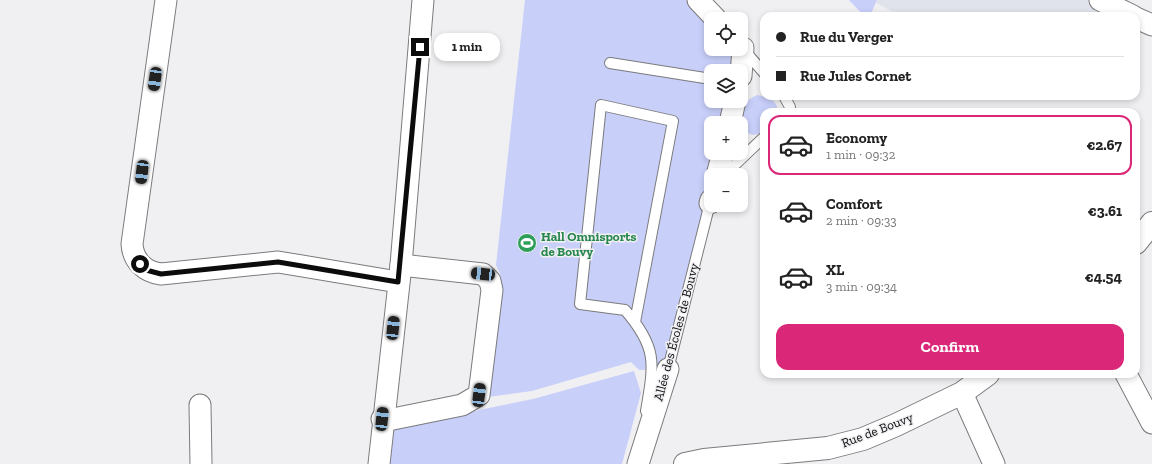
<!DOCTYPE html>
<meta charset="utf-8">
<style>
body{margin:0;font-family:"Zilla Slab",serif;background:#f6f6f6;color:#222;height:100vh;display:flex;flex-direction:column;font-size:15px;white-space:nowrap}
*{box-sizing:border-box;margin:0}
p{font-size:13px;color:#767676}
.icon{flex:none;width:22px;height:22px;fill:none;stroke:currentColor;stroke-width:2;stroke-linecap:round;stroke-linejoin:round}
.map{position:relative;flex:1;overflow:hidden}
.sheet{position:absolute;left:760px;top:108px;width:380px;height:270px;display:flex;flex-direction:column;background:#fff;border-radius:12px;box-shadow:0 2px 6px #0003}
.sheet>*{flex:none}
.hud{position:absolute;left:760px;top:12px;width:380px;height:88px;border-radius:12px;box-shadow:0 2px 6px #0003;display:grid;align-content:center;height:88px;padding:0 16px;background:#fff}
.controls{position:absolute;left:704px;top:12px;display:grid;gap:8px}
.controls a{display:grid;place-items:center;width:44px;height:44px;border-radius:8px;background:#fff;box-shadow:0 2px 6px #0003;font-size:20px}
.end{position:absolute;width:18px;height:18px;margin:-9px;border:5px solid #0c0c0d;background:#fff;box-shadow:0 0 0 2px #fff}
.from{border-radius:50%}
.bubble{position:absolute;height:28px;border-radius:12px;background:#fff;box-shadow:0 2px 6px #0003;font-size:13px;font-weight:800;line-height:28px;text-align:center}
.car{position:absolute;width:12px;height:24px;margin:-12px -6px;border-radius:5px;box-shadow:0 0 3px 1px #0007;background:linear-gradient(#222 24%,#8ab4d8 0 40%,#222 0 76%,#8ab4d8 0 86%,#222 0)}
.hud b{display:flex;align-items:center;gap:14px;height:38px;font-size:15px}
.hud b+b{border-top:1px solid #e0e0e0}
.hud i{width:10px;height:10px;background:#222}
ul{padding:7px 0 0;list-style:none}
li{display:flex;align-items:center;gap:12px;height:60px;margin:0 8px 6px;padding:0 8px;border:2px solid transparent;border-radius:12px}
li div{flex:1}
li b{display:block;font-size:15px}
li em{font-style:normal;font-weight:800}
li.on{border-color:#db2777}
li>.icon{width:36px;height:36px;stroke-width:1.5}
.button{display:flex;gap:8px;margin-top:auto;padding:8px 16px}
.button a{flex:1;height:46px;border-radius:12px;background:#db2777;color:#fff;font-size:16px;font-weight:800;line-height:46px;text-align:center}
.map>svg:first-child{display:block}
.built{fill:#e1e3ec}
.green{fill:#c8cff9}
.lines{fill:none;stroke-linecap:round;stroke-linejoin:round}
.lane-casing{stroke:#7b7b7e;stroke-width:12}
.street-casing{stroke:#7b7b7e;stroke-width:23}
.secondary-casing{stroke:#7b7b7e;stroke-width:24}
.lane{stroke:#fff;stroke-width:10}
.street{stroke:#fff;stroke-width:21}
.secondary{stroke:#fff;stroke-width:22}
.route{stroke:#0c0c0d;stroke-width:5}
.labels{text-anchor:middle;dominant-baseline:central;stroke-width:3;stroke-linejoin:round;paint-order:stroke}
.leisure-label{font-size:13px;font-weight:bold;fill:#27864d;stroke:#f0f0f3;text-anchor:start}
.street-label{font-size:13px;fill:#0c0c0d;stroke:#f0f0f3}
</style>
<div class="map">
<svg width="1152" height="464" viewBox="0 0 1152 464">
<rect width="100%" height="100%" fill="#f0f0f3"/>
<polygon class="built" points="877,0 1100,0 1111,5 1106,16 901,16 876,3"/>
<g class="green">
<polygon points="525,0 698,0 711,19 711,49 741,49 741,71 711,71 711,101 735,101 730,123 711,123 711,153 723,153 711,175 711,200 668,369 639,370 631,362 532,391 488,397 500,274 496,265"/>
<polygon points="849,0 877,0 870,16 864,16"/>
<path d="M757,95C767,97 778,100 778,112H764V128L758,134L753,135L741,130V123H738C740,109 744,101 757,95Z"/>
<polygon points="634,371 641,393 622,464 385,464 390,428 533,399"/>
</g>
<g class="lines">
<defs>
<g id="lane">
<polyline points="744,50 764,73"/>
<polyline points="610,63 711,79"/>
<polyline points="784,96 790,107 789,112"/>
<polyline points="724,175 764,137"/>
<path d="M635,322L673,121L601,105L580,304L625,310C658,348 654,364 646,411"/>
<polyline points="668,369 710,203"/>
</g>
<g id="street">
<path d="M166,0L132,244C133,261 145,272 161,274L278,262L398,282"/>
<polyline points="698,0 716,19"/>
<polyline points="1100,0 1133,16"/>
<polyline points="1136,18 1152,25"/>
<polyline points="741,47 743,48 741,76"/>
<polyline points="730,123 735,101"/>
<polyline points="717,175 723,153"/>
<polyline points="710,203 711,200"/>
<polyline points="1126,374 1152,423"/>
<polyline points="962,393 994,464"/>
<polyline points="200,405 201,464"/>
<polyline points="382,419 393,419 462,405 479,395 492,290 490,281 483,274 401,265"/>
<polyline points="379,464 401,265 423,0"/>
<polyline points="638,464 668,369"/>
</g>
<g id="secondary">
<polyline points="1136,243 1152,223"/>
<polyline points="685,464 704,460 828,448 863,439 896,425 962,393 988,374"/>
</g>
</defs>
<use href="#lane" class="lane-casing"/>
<use href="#street" class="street-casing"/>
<use href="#secondary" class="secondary-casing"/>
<use href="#lane" class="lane"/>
<use href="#street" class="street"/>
<use href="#secondary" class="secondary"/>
</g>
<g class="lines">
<polyline class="route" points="140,264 146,270 161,274 278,262 398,282 420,47"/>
</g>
<defs>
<symbol id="stadium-disc" viewBox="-11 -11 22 22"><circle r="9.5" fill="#2e9e5b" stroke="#f0f0f3"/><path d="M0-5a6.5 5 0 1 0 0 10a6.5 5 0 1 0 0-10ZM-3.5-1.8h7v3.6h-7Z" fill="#fff"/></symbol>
</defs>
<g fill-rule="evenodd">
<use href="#stadium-disc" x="516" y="232" width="22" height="22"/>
</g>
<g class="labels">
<g class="leisure-label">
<text x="541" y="236">Hall Omnisports<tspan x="541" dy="15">de Bouvy</tspan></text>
</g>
<g class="street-label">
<text transform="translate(676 332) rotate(-75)">Allée des Écoles de Bouvy</text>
<text transform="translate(877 430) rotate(-21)">Rue de Bouvy</text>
</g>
</g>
</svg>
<div class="controls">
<a><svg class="icon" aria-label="locate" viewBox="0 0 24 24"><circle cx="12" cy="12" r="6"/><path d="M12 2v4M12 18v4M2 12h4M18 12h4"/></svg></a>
<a><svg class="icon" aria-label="layers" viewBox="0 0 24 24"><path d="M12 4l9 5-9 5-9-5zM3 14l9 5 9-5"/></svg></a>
<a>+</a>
<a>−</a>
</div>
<i class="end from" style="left:140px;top:264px"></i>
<i class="end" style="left:420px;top:47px"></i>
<div class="bubble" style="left:434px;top:33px;width:66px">1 min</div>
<i class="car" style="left:155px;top:79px;rotate:188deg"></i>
<i class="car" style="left:142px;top:172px;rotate:187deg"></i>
<i class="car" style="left:483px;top:274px;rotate:276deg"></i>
<i class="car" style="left:393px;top:328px;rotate:6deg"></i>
<i class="car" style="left:479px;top:395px;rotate:7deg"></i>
<i class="car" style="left:382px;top:419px;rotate:6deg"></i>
<div class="hud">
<b><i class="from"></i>Rue du Verger</b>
<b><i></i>Rue Jules Cornet</b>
</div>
<section class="sheet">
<ul>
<li class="on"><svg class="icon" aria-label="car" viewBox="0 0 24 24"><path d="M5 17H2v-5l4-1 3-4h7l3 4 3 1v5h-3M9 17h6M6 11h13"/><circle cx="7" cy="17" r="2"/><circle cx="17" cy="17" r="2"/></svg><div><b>Economy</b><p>1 min · 09:32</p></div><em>€2.67</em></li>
<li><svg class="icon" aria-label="car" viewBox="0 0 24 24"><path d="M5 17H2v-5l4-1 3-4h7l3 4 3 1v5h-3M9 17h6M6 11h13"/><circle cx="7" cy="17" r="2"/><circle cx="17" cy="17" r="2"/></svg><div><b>Comfort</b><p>2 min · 09:33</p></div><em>€3.61</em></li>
<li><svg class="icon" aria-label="car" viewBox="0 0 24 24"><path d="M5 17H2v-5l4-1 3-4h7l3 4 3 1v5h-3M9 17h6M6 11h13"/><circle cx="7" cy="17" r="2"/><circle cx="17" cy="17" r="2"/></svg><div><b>XL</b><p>3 min · 09:34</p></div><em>€4.54</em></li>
</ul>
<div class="button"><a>Confirm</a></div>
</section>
</div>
